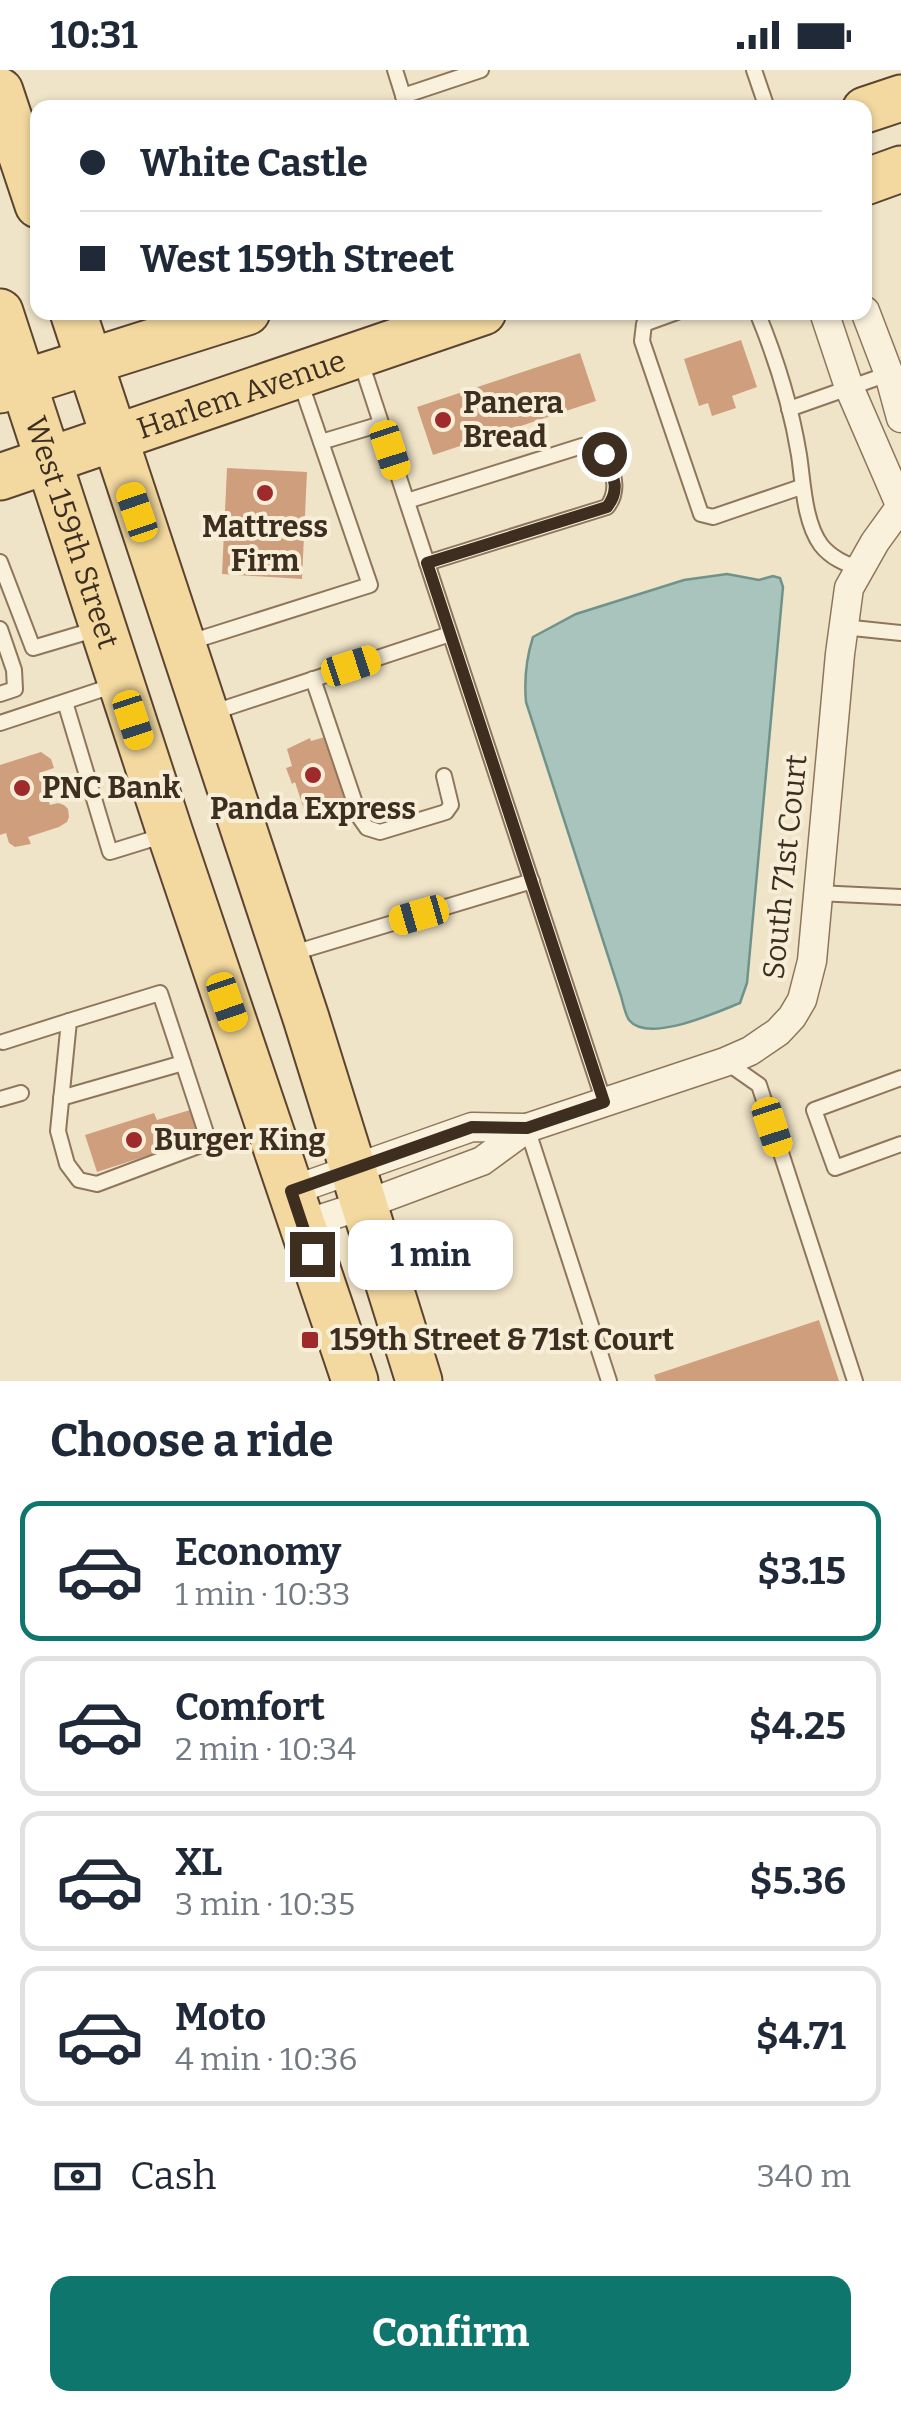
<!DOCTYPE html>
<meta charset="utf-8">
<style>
body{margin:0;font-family:Bitter,serif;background:#f6f6f7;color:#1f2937;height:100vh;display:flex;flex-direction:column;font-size:38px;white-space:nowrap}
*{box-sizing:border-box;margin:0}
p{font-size:32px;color:#747a83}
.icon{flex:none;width:55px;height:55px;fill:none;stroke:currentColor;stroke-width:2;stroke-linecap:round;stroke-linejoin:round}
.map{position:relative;height:1311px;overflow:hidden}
.panel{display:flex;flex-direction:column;background:#fff;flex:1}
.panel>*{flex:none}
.hud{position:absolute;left:30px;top:30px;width:842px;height:220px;border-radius:20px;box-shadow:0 2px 8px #0004;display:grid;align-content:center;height:220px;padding:0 50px;background:#fff}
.end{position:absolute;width:45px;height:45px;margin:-22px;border:12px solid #3d2e20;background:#fff;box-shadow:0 0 0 5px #fff}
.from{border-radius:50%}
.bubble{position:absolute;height:70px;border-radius:20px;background:#fff;box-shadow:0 2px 8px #0004;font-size:32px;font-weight:700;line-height:70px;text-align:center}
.car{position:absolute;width:30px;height:60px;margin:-30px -15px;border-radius:12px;box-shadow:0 0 8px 2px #0007;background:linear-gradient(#f5c518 24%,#345 0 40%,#f5c518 0 76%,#345 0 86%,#f5c518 0)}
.hud b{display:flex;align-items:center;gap:35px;height:95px;font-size:38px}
.hud b+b{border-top:2px solid #e0e1e3}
.hud i{width:25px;height:25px;background:#1f2937}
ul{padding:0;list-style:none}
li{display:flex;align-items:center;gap:30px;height:140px;margin:0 20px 15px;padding:0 30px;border:5px solid #e0e1e3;border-radius:20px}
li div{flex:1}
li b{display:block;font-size:38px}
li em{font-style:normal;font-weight:700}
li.current{border-color:#0f766e}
li>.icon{width:90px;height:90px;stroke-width:1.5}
h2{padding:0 50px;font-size:45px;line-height:120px}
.pay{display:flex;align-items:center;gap:25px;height:110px;padding:0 50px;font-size:38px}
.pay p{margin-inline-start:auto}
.button{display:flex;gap:20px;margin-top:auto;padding:20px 50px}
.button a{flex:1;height:115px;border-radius:20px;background:#0f766e;color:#fff;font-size:40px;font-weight:700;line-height:115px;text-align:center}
.status{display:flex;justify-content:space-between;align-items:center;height:70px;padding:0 50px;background:#fff;direction:ltr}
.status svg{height:28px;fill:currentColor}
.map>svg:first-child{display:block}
.water{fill:#a9c4bc;stroke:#6f938a;stroke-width:2.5}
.building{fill:#cf9f7d}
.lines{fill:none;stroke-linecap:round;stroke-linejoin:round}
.lane-casing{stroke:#8d765c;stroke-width:18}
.street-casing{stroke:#8d765c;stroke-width:31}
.primary-casing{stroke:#5b4430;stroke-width:49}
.lane{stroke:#faf1dc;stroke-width:14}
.street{stroke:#faf1dc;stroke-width:28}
.primary{stroke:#f3d9a0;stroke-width:45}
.route{stroke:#3d2e20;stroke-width:12}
.poi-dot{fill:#9e2a2b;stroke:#f7eed8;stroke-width:4}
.labels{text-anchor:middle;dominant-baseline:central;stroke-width:8;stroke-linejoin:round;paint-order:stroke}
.street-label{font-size:30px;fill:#3d2e20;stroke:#f7eed8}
.poi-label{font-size:30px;font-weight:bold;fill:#3d2e20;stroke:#f7eed8;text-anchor:start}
</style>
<div class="status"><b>10:31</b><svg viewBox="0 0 49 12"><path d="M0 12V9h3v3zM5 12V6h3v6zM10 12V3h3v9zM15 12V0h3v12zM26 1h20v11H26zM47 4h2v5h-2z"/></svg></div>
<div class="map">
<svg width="901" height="1311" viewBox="0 0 901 1311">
<rect width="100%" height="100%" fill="#f0e4c8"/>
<path class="water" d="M727,504L759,510L773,506L780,508L783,517L747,913L740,933C717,942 648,974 629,950C625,944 623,933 621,926L526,632C524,609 526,589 533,567L576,544L684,510Z"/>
<g class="building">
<polygon points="741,270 757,317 732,326 736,338 712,346 708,333 699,336 684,289"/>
<polygon points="580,283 596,331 433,385 417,337"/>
<polygon points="227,398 307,402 302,509 222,504"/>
<polygon points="325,667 348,739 308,752 295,712 292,714 286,698 292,696 287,679 310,668 311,671"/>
<polygon points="41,682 51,689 54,698 39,703 50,735 58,733 64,735 68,739 69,747 67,752 59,757 28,767 31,774 15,777 9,773 6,763 0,765 0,695"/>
<polygon points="190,1040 198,1064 167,1074 168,1079 97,1102 85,1065 154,1043 157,1050"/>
<polygon points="819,1250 839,1311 656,1311 654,1305"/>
</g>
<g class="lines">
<defs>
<g id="lane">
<polyline points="395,0 407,38"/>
<polyline points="754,0 767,38"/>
<polyline points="403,26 481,0"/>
<polyline points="677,242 644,254 642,271 701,444 713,447 801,417"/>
<path d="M757,242C776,288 791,336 799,385C803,411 804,452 821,475C831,488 846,494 860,499"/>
<polyline points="361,292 604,1032"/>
<polyline points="789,339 891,303"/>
<polyline points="321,372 381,354"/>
<path d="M407,431L582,376H595C612,391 622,418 607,437L427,493"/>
<polyline points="0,492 33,578 97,559"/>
<polyline points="843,557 901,563"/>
<polyline points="0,559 14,600 15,619 0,624"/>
<polyline points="190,572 370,515 300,311"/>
<polyline points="313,609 360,748 367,758 380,762 446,742 451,735 444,706"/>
<polyline points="65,632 110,782 165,765"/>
<polyline points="214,642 450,564"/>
<polyline points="0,653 115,615"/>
<polyline points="817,823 901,827"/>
<polyline points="290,884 532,811"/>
<polygon points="160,923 209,1072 97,1114 79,1110 67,1094 58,1061 69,951"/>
<polyline points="3,972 69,951"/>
<polyline points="726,992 759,1015 855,1311"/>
<polyline points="901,1008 814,1040 835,1098 901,1074"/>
<polyline points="61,1028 183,993"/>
<polyline points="0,1029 21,1023"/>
<polyline points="527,1058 609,1311"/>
</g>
<g id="street">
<polyline points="865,241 889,304 901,348"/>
<polyline points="824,242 849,317 901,437"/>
<polyline points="291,1121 472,1057 527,1058"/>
<polyline points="302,1155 364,1135 482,1091 527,1058 725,992 750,981 778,962 792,947 802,930 812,891 840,584 849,518 875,472 901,436"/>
</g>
<g id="primary">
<polyline points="0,21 38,135"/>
<polyline points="865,40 901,28"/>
<polyline points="865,112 901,99"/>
<path id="s1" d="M0,242L170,763L355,1311"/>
<polyline points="73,242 306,948 419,1311"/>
<polyline points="0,320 247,242"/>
<path id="s2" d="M0,407L483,242"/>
</g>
</defs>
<use href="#lane" class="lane-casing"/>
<use href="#street" class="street-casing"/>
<use href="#primary" class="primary-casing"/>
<use href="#lane" class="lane"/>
<use href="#street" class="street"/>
<use href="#primary" class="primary"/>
</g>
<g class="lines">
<path class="route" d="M312,1184L291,1121L472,1057L527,1058L604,1032L427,493L607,437C622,418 612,404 604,384"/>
</g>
<g class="poi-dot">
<circle cx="443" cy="350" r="10"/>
<circle cx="265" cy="423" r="10"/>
<circle cx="313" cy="705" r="10"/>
<circle cx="22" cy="718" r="10"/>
<circle cx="134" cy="1070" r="10"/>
<rect x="300" y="1260" width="20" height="20" rx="5"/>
</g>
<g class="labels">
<g class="street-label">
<text stroke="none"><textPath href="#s2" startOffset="255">Harlem Avenue</textPath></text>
<text stroke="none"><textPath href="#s1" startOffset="232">West 159th Street</textPath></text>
<text transform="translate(785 797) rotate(-84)">South 71st Court</text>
</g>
<g class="poi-label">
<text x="463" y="333">Panera<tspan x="463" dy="34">Bread</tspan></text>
<text x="265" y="457" text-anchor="middle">Mattress<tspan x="265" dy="34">Firm</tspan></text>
<text x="42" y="718">PNC Bank</text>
<text x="313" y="739" text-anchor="middle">Panda Express</text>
<text x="154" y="1070">Burger King</text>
<text x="330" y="1270">159th Street &amp; 71st Court</text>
</g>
</g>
</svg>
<i class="end from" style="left:604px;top:384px"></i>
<i class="end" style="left:312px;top:1184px"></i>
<div class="bubble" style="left:348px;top:1150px;width:165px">1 min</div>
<i class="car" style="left:390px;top:380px;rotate:162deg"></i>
<i class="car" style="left:137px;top:442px;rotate:341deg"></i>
<i class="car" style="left:351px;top:596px;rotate:72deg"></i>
<i class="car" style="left:133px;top:650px;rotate:162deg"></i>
<i class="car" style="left:419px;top:845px;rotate:254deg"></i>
<i class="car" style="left:227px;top:932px;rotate:161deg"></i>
<i class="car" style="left:772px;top:1057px;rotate:162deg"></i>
<div class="hud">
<b><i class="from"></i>White Castle</b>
<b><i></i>West 159th Street</b>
</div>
</div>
<section class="panel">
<h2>Choose a ride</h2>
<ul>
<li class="current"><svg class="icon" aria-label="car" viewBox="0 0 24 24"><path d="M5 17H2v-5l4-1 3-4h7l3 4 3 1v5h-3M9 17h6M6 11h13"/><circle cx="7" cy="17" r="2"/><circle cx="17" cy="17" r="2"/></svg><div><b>Economy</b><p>1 min · 10:33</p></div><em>$3.15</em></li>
<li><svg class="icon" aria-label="car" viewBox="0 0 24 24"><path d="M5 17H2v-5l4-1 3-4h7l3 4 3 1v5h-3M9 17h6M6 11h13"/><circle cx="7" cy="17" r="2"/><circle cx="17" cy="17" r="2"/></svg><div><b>Comfort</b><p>2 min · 10:34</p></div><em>$4.25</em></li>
<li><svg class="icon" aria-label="car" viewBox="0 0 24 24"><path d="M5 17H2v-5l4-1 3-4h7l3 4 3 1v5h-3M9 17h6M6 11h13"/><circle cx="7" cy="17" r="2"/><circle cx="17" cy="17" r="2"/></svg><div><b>XL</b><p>3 min · 10:35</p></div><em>$5.36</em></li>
<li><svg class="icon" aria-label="car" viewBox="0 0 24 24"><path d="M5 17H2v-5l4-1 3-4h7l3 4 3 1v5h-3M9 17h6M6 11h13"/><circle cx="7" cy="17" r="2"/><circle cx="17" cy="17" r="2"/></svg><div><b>Moto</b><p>4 min · 10:36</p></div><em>$4.71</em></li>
</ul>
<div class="pay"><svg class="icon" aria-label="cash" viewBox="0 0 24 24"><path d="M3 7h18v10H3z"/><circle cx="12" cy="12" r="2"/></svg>Cash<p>340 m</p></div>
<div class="button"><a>Confirm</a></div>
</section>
